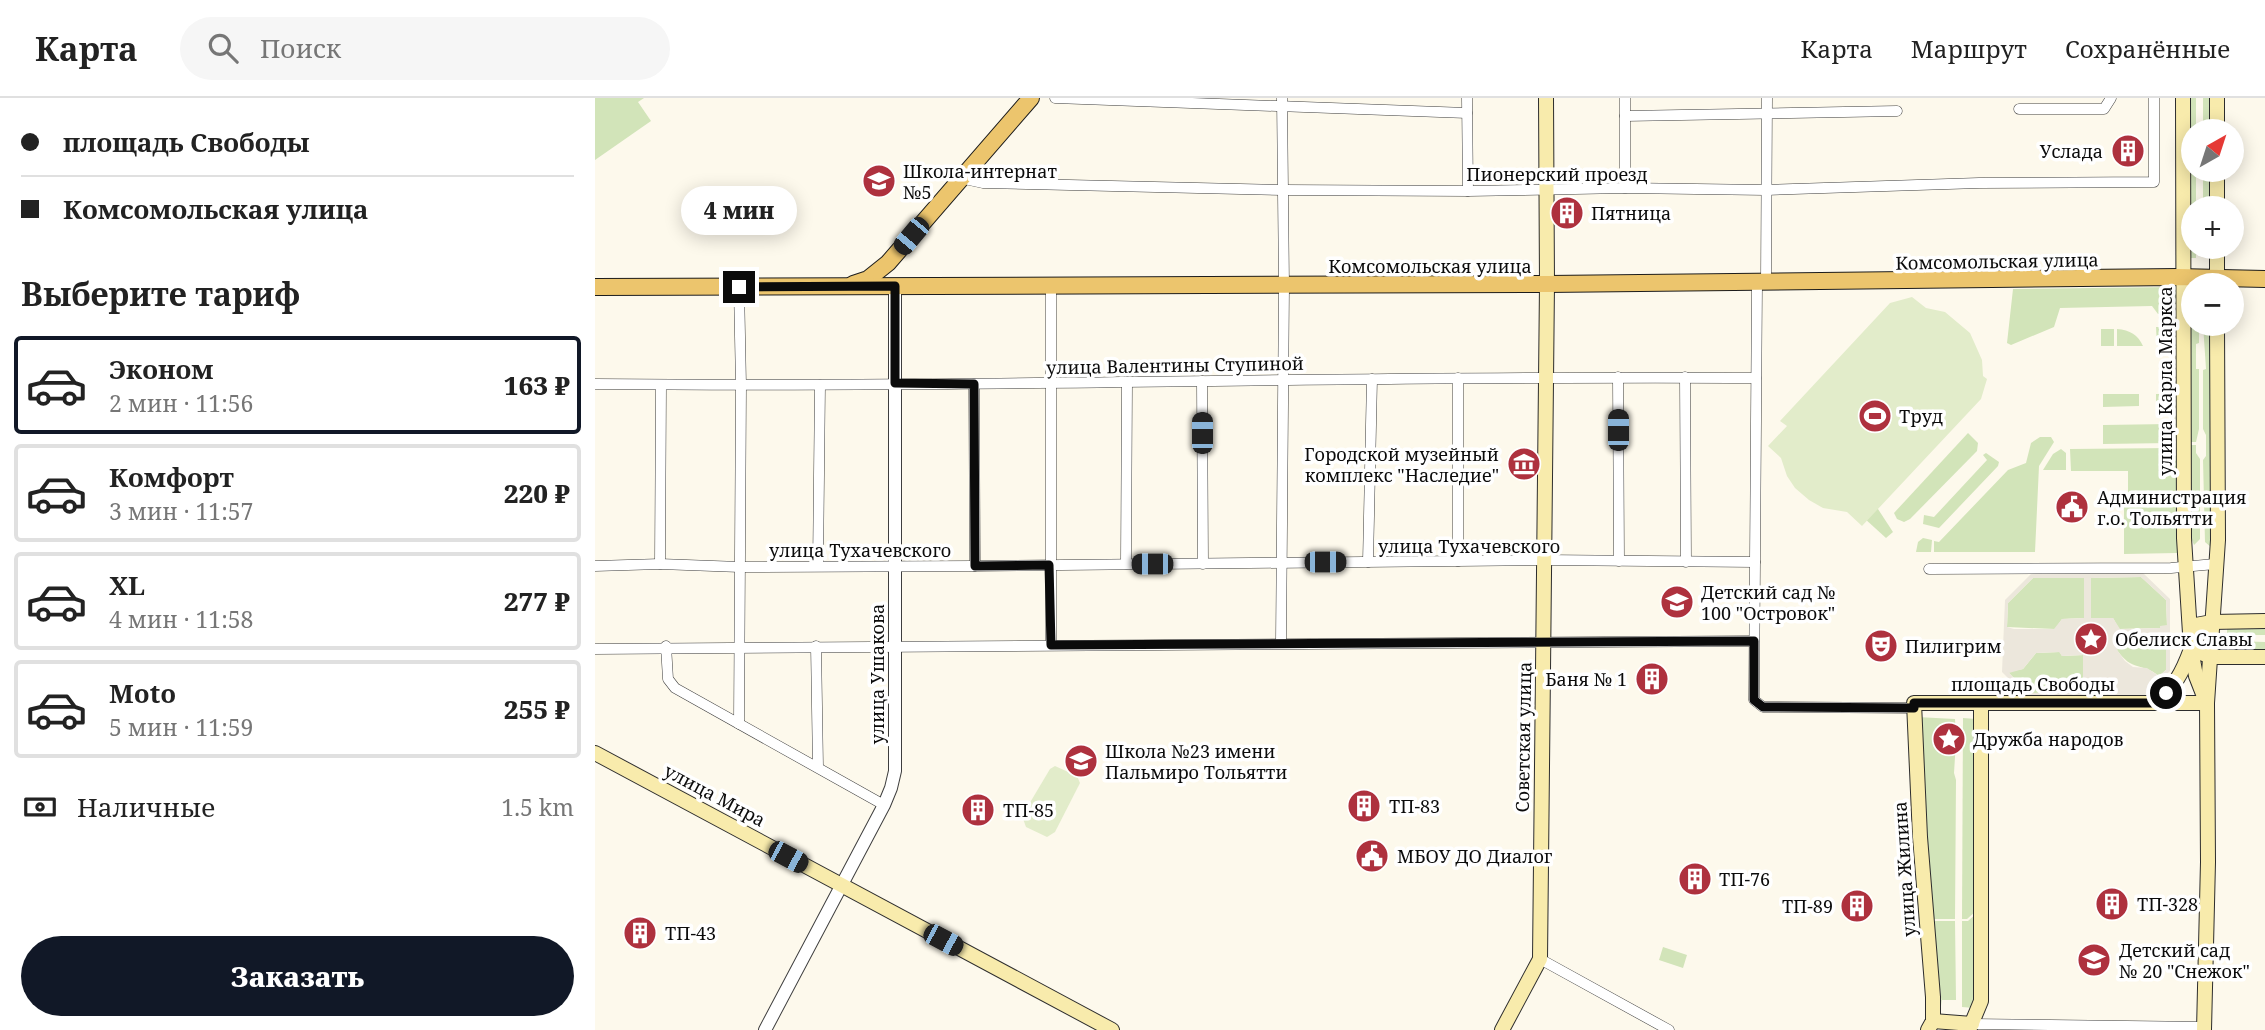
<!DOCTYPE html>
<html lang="ru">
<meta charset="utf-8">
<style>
body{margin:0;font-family:"Noto Serif",serif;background:#f6f6f6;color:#222;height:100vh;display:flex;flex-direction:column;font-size:26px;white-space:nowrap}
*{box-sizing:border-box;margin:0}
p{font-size:23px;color:#767676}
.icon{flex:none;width:38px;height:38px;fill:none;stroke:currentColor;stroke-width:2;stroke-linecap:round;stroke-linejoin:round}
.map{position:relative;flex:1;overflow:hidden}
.panel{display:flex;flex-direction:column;background:#fff;width:595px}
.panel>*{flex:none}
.hud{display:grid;align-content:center;height:154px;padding:0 21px;background:#fff}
.needle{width:46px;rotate:39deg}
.tools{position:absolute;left:1586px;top:21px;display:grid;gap:14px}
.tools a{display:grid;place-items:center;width:63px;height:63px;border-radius:50%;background:#fff;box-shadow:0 4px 18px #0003;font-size:35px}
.end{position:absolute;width:32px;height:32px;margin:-16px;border:9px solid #0b0b0b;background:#fff;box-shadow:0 0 0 4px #fff}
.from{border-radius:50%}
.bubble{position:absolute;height:49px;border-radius:24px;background:#fff;box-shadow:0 4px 18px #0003;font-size:23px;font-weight:800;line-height:49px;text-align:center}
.car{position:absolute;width:21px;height:42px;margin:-21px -10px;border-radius:9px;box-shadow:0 0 5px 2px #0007;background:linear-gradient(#222 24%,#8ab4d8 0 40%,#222 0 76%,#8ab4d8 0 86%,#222 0)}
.hud b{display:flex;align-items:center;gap:24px;height:66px;font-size:26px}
.hud b+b{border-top:2px solid #e0e0e0}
.hud i{width:18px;height:18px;background:#222}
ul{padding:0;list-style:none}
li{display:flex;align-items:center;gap:21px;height:98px;margin:0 14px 10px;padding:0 7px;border:4px solid #e0e0e0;border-radius:7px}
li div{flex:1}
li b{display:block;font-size:26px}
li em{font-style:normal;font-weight:800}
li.selected{border-color:#111827}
li>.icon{width:63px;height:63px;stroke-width:1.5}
h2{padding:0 21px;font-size:32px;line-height:84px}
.pay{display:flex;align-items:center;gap:18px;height:77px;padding:0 21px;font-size:26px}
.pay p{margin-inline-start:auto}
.action{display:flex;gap:14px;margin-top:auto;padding:14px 21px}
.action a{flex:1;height:80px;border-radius:42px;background:#111827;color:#fff;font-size:28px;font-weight:800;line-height:80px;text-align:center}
header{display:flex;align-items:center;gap:42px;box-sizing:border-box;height:98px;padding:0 35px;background:#fff;border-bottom:2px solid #e0e0e0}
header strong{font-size:33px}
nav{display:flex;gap:38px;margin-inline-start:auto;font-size:24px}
.search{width:490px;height:63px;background:#f6f6f6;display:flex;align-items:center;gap:18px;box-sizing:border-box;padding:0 24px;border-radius:38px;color:#767676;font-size:26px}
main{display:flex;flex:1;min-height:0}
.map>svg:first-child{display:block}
.green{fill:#d2e4b9}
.pitch{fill:#e2ecca}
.plaza{fill:#ece7dc;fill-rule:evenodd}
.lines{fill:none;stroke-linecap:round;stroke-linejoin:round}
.minor-casing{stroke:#3e3e3e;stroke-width:11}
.tertiary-casing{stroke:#3e3e3e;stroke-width:14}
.secondary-casing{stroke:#2d2d2d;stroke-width:16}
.primary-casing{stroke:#1c1c1c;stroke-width:18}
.minor{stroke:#fff;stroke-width:10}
.tertiary{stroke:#fff;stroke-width:12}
.secondary{stroke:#f8ebac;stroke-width:14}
.primary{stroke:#ecc56d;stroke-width:16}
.route{stroke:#0b0b0b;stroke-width:9}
.labels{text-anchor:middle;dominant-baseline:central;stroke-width:7;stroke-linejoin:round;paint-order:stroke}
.poi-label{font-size:18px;fill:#0b0b0b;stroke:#fff;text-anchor:start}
.street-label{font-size:18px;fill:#0b0b0b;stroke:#fff}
</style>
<header>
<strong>Карта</strong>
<div class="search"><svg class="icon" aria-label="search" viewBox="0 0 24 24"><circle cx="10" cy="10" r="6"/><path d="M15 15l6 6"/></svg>Поиск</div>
<nav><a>Карта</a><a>Маршрут</a><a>Сохранённые</a></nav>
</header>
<main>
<section class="panel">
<div class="hud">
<b><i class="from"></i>площадь Свободы</b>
<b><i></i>Комсомольская улица</b>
</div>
<h2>Выберите тариф</h2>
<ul>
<li class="selected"><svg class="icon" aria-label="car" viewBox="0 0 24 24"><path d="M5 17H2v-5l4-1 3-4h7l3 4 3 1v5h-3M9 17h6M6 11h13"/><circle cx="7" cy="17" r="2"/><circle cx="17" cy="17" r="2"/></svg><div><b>Эконом</b><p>2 мин · 11:56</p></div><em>163 ₽</em></li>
<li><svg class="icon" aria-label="car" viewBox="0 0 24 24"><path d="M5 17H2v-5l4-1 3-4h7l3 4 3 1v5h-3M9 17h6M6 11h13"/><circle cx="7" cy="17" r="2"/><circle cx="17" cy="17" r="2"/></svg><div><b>Комфорт</b><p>3 мин · 11:57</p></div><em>220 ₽</em></li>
<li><svg class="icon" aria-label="car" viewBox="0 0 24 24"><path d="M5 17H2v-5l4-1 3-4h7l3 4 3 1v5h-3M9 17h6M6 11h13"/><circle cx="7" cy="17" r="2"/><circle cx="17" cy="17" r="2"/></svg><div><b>XL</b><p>4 мин · 11:58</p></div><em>277 ₽</em></li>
<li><svg class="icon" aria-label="car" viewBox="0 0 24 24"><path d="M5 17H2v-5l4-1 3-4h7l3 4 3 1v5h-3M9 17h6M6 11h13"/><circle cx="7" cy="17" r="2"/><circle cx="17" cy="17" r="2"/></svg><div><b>Moto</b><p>5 мин · 11:59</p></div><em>255 ₽</em></li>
</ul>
<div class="pay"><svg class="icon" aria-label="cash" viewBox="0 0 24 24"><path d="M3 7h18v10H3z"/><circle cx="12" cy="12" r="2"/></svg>Наличные<p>1.5 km</p></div>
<div class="action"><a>Заказать</a></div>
</section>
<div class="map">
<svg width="1670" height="932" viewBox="0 0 1670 932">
<rect width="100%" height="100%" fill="#fdf9ec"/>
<g class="green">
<polygon points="0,0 49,0 43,4 56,23 0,62"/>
<polygon points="1592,0 1601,0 1601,33 1598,33 1598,72 1601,72 1601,110 1598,110 1598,149 1601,149 1601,160 1592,160"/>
<rect x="1608" y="0" width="9" height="33"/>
<rect x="1608" y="72" width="10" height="38"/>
<polygon points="1581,189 1580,216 1563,216 1557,208 1465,210 1459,229 1416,247 1412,245 1418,191"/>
<polygon points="1594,191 1598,191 1598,226 1604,226 1604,245 1601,246 1601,271 1604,271 1604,331 1601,344 1595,344"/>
<polygon points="1608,226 1616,226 1617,450 1610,444 1608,362 1611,358 1611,337 1608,331 1608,272 1611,271"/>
<polygon points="1561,229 1579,229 1579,248 1562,248"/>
<rect x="1506" y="231" width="13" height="17"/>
<path d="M1522,231C1535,232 1543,237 1548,248H1522Z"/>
<polygon points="1508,296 1544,296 1544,308 1508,309"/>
<rect x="1561" y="296" width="18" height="12"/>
<polygon points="1580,319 1581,340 1575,340 1575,345 1508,346 1508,327 1574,326"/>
<polygon points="1373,335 1383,345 1382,353 1315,421 1309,424 1302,421 1299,415"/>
<polygon points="1445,339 1456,339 1459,344 1444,368 1440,454 1339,454 1339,443 1344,444 1413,372 1431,365 1436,345"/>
<polygon points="1595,347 1601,347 1601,355 1605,361 1605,441 1599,447 1595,437"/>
<polygon points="1576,350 1577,355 1582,359 1582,455 1529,456 1529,404 1533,400 1533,373 1476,373 1475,351"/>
<polygon points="1466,351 1471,355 1471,372 1448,372 1458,356"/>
<polygon points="1391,355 1404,364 1403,368 1344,430 1328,426 1329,417 1339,419 1392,362 1388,357"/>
<polygon points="1281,408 1298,434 1291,440 1269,420"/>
<polygon points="1328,440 1337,442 1336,454 1321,454 1323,444"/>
<polygon points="1546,479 1571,502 1572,528 1565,530 1524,531 1518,520 1496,520 1496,480"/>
<polygon points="1438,480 1489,480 1489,520 1467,521 1460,531 1412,529 1413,505"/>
<polygon points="1670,527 1670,537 1637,537 1632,535 1632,528"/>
<polygon points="1638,543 1670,544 1670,553 1631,553 1631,546"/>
<path d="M1525,545L1571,547V572L1564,578C1547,564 1537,574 1522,552Z"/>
<polygon points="1465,554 1467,558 1489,557 1488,594 1434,595 1413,574 1428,571 1441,555"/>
<polygon points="1322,619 1360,621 1361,639 1356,639 1355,635 1350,635 1349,646 1355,647 1356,643 1361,643 1359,675 1361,682 1360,821 1337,821"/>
<polygon points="1368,620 1381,621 1381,813 1372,821 1367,821"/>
<polygon points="1382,815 1379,910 1367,909 1367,823 1373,823"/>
<polygon points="1337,823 1360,823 1361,902 1347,902 1347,908"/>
<polygon points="1068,849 1092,857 1088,870 1064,862"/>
</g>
<g class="pitch">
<polygon points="1317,199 1331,210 1350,214 1375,235 1387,262 1388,278 1392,281 1386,301 1267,428 1252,414 1228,410 1214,402 1200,390 1192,378 1186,360 1173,348 1192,328 1185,323 1295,205"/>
<polygon points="460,668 482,678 485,685 460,734 452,739 431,729 427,718 455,671"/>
</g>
<path class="plaza" d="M1548,475L1575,501V573L1549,598L1432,599L1407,574L1410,502L1436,476ZM1546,479L1571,502L1572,527L1565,528V530L1525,531L1518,520H1496V480ZM1438,480H1489V520L1467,521L1459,531H1419L1412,529L1413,505ZM1525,545H1565L1571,547V572L1564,578L1552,570L1538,569L1530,563L1522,552ZM1464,554L1467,558L1488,557V594L1434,595L1414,575L1428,571L1441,555Z"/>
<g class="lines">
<defs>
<g id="minor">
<polyline points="460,0 872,15"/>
<polyline points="872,0 873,93"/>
<polyline points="1030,0 1030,90"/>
<polyline points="1424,11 1509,11 1516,0"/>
<polyline points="1030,18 1302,13"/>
<polyline points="365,80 388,85 688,92 873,93 1030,90 1171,92 1384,85 1559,84 1559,0"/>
<polyline points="1162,185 1159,602 1168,609 1319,610"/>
<polyline points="1171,185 1172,0"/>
<polyline points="144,189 146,287 144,626"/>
<polyline points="1023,279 1024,463"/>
<polyline points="1090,279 1091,464"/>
<polyline points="863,280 863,463"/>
<polyline points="607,283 608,466"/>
<path d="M0,286C387,290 774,277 1161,280"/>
<polyline points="379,286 380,468"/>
<polyline points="773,464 777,281"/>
<polyline points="65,466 66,287"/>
<polyline points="531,466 532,284"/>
<polyline points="0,468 65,466 145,469 380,468 949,462 1160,464"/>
<polyline points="223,468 225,287"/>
<polyline points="1334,471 1576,470 1620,466"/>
<polyline points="686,545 689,188 687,0"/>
<polyline points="456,546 456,187"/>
<polyline points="71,548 73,581 80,590 289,707"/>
<polyline points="221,548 223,669"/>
<polyline points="0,551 1159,543"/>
<polyline points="945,861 1074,932"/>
<polyline points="1377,926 1609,929"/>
</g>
<polyline id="tertiary" points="170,932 289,707 296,690 300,673 300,188"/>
<g id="secondary">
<polyline points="1588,0 1589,440 1596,551 1601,578 1610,601"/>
<polyline points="1622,33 1622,0"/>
<polyline points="1622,110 1622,72"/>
<polyline points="1622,187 1622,149"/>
<polyline points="1595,528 1617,524 1670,523"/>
<path d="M1558,605C1579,592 1588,573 1596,551L1616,559H1670"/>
<polyline points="0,655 517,932"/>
<polyline points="1338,923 1377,926"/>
<polyline points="907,932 945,861 952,186 951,0"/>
<polyline points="1333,932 1338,923 1338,899 1325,739 1319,605 1612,605"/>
<polyline points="1374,932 1386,903 1386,606"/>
<polyline points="1609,932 1613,764 1612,605 1623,442 1622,226"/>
</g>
<g id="primary">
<polyline points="258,186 273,181 293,165 436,0"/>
<polyline points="0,189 952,186 1583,179 1670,181"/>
</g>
</defs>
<use href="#minor" class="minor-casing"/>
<use href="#tertiary" class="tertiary-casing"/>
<use href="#secondary" class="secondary-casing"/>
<use href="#primary" class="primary-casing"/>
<use href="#minor" class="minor"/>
<use href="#tertiary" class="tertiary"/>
<use href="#secondary" class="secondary"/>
<use href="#primary" class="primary"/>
</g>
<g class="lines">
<polyline class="route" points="144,189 300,188 300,285 379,286 380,468 454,467 456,547 1159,543 1159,602 1168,609 1319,610 1319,605 1558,605 1571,595"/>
</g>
<defs>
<symbol id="building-disc" viewBox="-11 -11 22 22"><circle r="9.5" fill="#ae313e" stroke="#fff"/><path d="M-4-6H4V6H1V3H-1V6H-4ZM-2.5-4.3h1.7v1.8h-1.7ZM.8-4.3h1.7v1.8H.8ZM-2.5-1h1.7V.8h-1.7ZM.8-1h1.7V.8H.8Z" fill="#fff"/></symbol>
<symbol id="school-disc" viewBox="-11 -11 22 22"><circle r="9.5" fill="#ae313e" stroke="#fff"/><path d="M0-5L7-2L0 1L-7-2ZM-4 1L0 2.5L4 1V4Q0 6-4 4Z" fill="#fff"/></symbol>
<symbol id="stadium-disc" viewBox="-11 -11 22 22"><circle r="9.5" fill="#ae313e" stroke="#fff"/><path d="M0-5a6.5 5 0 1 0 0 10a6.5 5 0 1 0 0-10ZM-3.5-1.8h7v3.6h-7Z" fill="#fff"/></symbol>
<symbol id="museum-disc" viewBox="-11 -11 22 22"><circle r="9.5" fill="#ae313e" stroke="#fff"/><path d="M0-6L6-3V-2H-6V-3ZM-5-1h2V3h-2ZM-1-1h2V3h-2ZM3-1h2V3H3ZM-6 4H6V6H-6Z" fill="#fff"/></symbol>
<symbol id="civic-disc" viewBox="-11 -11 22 22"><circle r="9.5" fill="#ae313e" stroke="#fff"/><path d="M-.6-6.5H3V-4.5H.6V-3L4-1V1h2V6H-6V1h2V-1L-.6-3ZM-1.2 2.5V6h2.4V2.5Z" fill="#fff"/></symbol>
<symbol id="sight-disc" viewBox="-11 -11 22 22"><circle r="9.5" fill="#ae313e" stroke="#fff"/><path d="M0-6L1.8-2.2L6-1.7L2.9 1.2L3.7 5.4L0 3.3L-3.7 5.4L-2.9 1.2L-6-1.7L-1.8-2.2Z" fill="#fff"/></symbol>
<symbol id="theatre-disc" viewBox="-11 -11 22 22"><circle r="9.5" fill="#ae313e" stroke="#fff"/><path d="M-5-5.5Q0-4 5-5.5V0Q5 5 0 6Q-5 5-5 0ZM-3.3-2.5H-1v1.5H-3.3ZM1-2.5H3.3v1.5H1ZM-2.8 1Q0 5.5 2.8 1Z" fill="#fff"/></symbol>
</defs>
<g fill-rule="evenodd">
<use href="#building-disc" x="1514" y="34" width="38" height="38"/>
<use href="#school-disc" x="265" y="64" width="38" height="38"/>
<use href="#building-disc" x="953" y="96" width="38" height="38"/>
<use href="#stadium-disc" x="1261" y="299" width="38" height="38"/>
<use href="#museum-disc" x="910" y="347" width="38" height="38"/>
<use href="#civic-disc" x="1458" y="390" width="38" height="38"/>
<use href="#school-disc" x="1063" y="485" width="38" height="38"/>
<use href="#sight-disc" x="1477" y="522" width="38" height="38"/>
<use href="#theatre-disc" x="1267" y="529" width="38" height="38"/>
<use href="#building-disc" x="1038" y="562" width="38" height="38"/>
<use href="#sight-disc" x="1335" y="622" width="38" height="38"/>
<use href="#school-disc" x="467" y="644" width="38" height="38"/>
<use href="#building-disc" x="750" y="689" width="38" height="38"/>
<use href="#building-disc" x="364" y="693" width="38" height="38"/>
<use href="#civic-disc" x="758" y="739" width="38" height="38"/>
<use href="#building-disc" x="1081" y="762" width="38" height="38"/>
<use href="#building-disc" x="1498" y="787" width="38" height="38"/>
<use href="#building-disc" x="1243" y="789" width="38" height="38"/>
<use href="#building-disc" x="26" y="816" width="38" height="38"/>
<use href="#school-disc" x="1480" y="843" width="38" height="38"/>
</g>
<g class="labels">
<g class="poi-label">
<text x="1508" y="53" text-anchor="end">Услада</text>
<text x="308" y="73">Школа-интернат<tspan x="308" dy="21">№5</tspan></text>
<text x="996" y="115">Пятница</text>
<text x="1304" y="318">Труд</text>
<text x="904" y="356" text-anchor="end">Городской музейный<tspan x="904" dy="21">комплекс "Наследие"</tspan></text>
<text x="1502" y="399">Администрация<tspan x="1502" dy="21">г.о. Тольятти</tspan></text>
<text x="1106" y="494">Детский сад №<tspan x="1106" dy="21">100 "Островок"</tspan></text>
<text x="1520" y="541">Обелиск Славы</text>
<text x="1310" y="548">Пилигрим</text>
<text x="1032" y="581" text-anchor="end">Баня № 1</text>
<text x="1378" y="641">Дружба народов</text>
<text x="510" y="653">Школа №23 имени<tspan x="510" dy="21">Пальмиро Тольятти</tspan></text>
<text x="794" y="708">ТП-83</text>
<text x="408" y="712">ТП-85</text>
<text x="802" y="758">МБОУ ДО Диалог</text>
<text x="1124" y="781">ТП-76</text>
<text x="1542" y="806">ТП-328</text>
<text x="1238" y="808" text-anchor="end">ТП-89</text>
<text x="70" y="835">ТП-43</text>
<text x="1524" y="852">Детский сад<tspan x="1524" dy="21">№ 20 "Снежок"</tspan></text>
</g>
<g class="street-label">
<text x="962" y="76">Пионерский проезд</text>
<text transform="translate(1402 163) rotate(-1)">Комсомольская улица</text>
<text x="835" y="168">Комсомольская улица</text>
<text transform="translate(580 267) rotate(-1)">улица Валентины Ступиной</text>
<text transform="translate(1570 283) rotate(-90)">улица Карла Маркса</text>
<text x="874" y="448">улица Тухачевского</text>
<text x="265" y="452">улица Тухачевского</text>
<text transform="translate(282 576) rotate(-90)">улица Ушакова</text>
<text x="1438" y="586">площадь Свободы</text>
<text transform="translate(928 639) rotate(-89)">Советская улица</text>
<text transform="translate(120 697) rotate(28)">улица Мира</text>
<text transform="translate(1309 771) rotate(-94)">улица Жилина</text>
</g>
</g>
</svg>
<div class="tools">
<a><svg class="needle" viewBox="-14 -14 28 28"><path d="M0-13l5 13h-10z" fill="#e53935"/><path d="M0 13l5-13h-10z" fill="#767676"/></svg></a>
<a>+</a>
<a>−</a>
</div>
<i class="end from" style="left:1571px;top:595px"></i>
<i class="end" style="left:144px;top:189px"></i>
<div class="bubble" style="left:86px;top:88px;width:116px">4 мин</div>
<i class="car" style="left:316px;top:138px;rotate:220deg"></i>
<i class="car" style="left:1023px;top:332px;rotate:0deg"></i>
<i class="car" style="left:607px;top:335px;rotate:0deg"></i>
<i class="car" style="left:730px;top:464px;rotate:90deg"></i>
<i class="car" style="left:557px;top:466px;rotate:270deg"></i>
<i class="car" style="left:193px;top:759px;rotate:118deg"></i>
<i class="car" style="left:348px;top:842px;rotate:118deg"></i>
</div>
</main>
